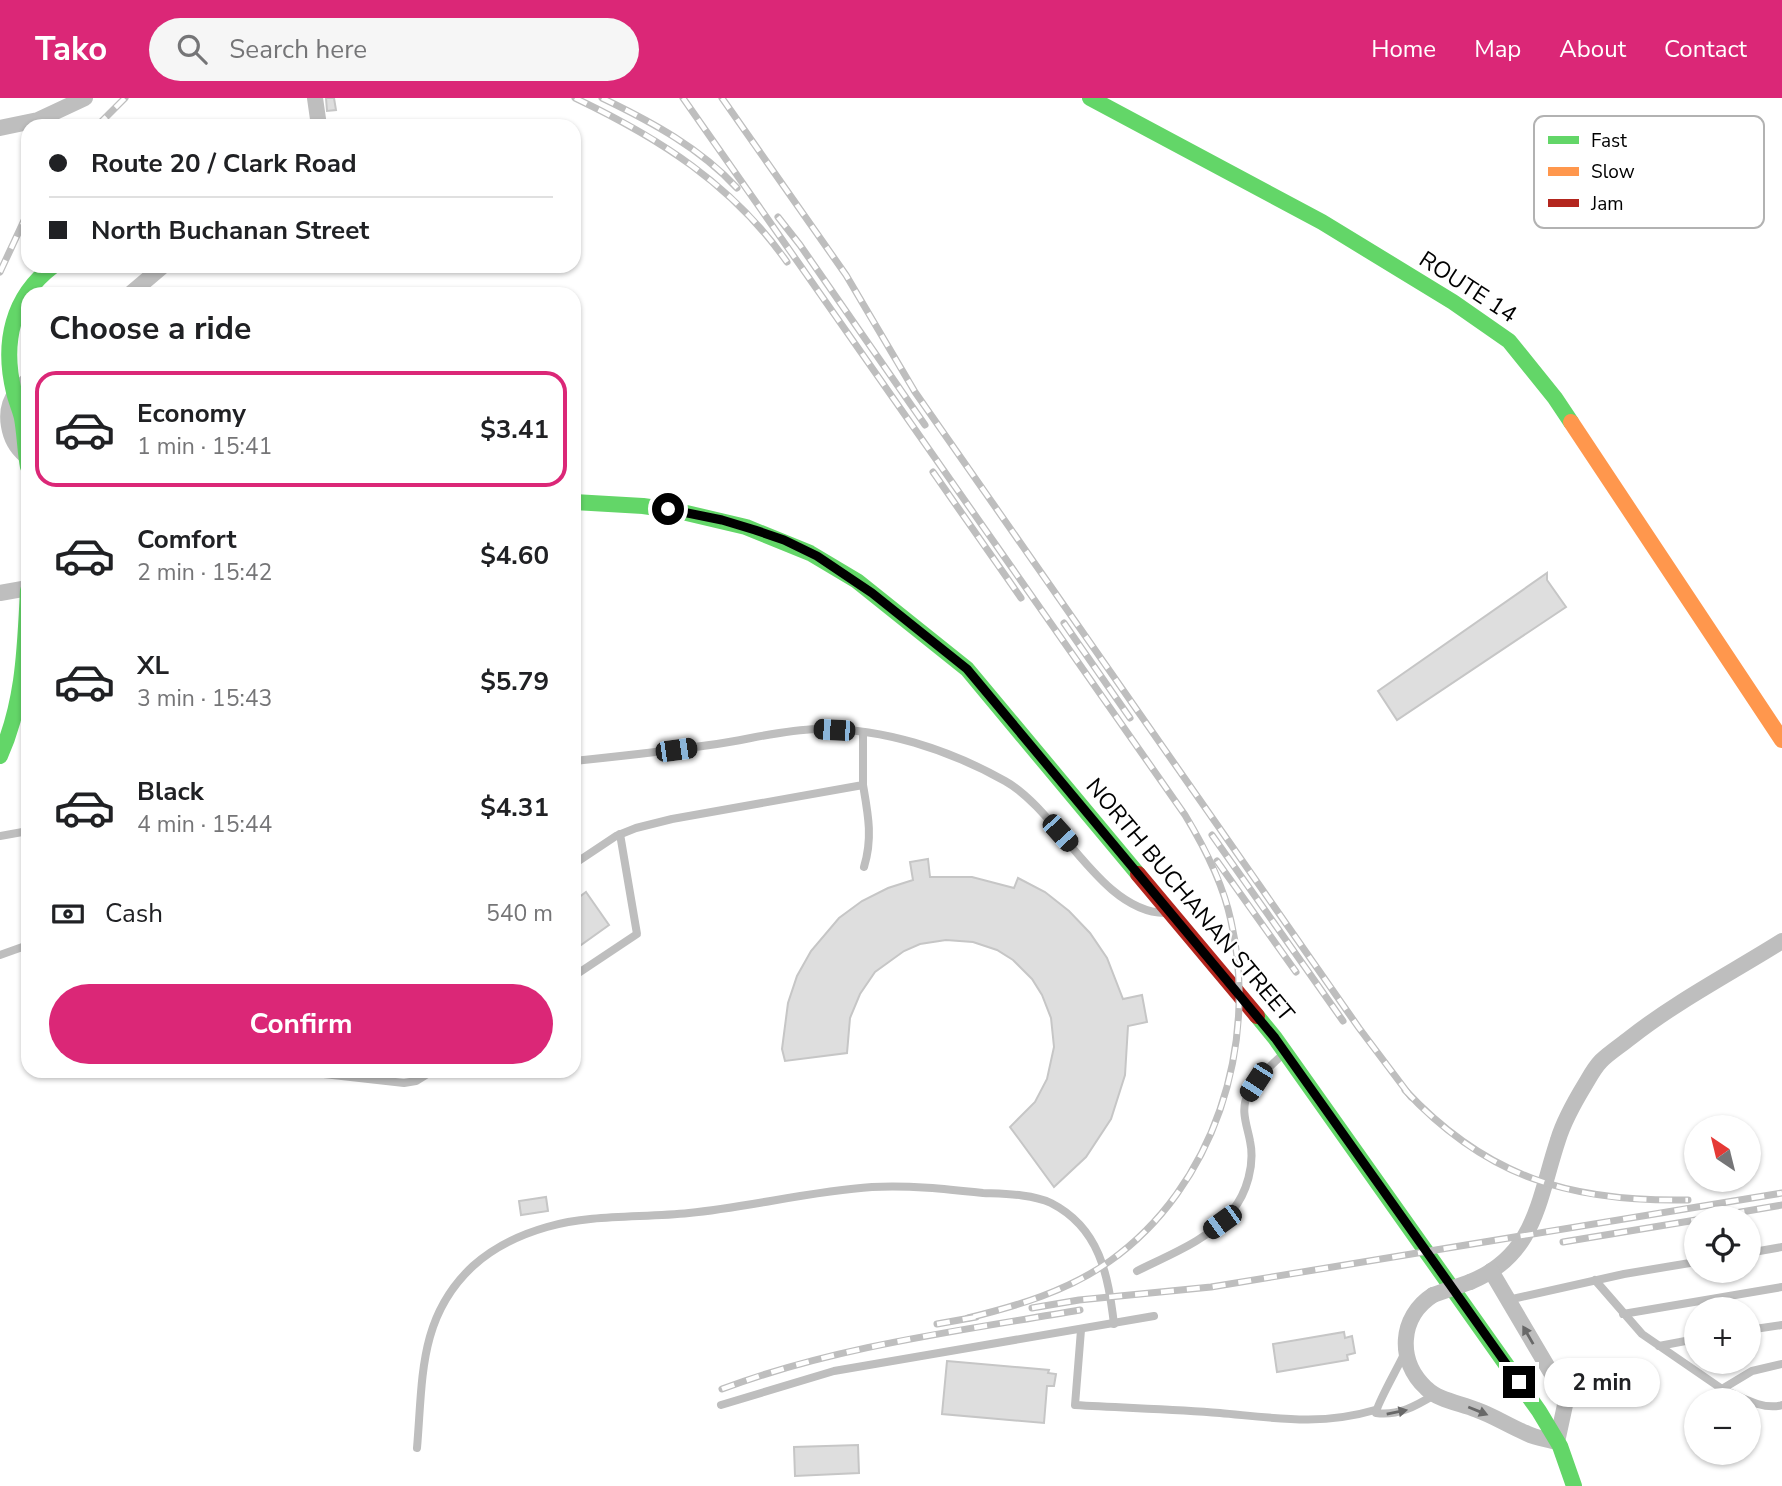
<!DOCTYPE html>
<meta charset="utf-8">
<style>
body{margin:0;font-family:"Nunito Sans",sans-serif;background:#f6f6f6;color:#202124;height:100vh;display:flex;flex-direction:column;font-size:26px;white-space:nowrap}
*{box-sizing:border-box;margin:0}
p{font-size:23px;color:#757577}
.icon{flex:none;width:38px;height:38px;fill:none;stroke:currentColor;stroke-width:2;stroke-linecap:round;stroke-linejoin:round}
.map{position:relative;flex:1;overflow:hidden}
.sheet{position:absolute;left:21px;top:189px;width:560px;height:791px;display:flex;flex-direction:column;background:#fff;border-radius:21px;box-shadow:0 2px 5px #0004}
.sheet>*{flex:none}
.top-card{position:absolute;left:21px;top:21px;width:560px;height:154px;border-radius:21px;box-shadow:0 2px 5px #0004;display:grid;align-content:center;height:154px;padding:0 28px;background:#fff}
.needle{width:46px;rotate:325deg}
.fabs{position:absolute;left:1684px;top:1017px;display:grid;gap:14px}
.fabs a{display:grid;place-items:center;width:77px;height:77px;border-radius:50%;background:#fff;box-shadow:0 2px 5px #0004;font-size:35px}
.end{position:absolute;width:32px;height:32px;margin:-16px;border:9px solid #000;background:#fff;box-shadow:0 0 0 4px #fff}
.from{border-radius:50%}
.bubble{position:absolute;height:49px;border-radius:24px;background:#fff;box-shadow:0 2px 5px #0004;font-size:23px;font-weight:700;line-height:49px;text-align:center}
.car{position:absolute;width:21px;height:42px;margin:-21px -10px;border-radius:9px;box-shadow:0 0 5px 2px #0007;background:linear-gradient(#222 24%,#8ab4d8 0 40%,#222 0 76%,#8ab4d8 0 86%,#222 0)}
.top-card b{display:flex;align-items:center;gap:24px;height:66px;font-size:26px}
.top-card b+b{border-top:2px solid #e0e0e0}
.top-card i{width:18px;height:18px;background:#202124}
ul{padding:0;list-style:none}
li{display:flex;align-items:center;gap:21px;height:116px;margin:0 14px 10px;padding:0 14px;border:4px solid transparent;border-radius:21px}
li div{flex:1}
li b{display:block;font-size:26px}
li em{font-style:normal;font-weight:700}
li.on{border-color:#db2777}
li>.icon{width:63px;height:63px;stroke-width:1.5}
h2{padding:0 28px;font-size:32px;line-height:84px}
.pay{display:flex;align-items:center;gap:18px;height:77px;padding:0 28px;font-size:26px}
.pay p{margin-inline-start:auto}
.button{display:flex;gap:14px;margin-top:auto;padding:14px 28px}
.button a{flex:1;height:80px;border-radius:42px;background:#db2777;color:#fff;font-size:28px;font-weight:700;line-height:80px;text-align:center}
header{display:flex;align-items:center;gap:42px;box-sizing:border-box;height:98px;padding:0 35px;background:#db2777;color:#fff}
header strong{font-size:33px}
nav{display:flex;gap:38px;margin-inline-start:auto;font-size:24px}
.search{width:490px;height:63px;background:#f6f6f6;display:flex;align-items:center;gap:18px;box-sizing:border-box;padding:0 24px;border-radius:38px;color:#757577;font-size:26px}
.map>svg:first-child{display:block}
.building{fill:#dedede;stroke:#c6c6c6;stroke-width:2}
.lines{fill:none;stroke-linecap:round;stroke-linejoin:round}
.lane{stroke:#bebebe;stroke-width:8}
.street{stroke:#bebebe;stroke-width:16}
.fast{stroke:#63d668;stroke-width:16}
.slow{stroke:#ff974d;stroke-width:16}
.jam{stroke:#b3261e;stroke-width:16}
.rail-casing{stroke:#bebebe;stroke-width:7}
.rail{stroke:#fff;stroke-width:4.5;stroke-dasharray:13;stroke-linecap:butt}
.street-bridge{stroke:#bebebe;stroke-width:16}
.oneway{fill:#686868}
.route{stroke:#000;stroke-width:9}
.labels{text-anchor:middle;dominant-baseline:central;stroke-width:5;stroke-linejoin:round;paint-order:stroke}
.street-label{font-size:23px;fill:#000;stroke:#fff}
.key{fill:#fff;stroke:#b2b2b2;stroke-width:2}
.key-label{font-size:19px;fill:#000}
</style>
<header>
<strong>Tako</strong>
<div class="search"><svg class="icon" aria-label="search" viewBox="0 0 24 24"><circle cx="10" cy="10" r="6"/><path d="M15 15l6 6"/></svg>Search here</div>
<nav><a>Home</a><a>Map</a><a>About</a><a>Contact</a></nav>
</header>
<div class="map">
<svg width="1782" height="1388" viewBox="0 0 1782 1388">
<rect width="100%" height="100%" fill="#fff"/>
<g class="building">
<polygon points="326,0 334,0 336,12 327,13"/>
<polygon points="1547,475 1547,482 1566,509 1397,622 1378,593"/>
<polygon points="928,761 930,779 972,779 1014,790 1018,780 1045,794 1069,813 1090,835 1107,860 1123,901 1142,897 1147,924 1128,928 1125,977 1111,1021 1086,1059 1054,1089 1010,1029 1035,1004 1047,981 1054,949 1051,920 1042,897 1032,881 1013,862 997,852 973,844 946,842 920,846 904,853 875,874 860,896 850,920 847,955 785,963 782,951 788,905 797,878 811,853 839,820 862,803 888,790 913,782 910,764"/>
<polygon points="586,794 609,827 574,852 574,803"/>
<polygon points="546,1099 548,1113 521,1117 519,1103"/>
<polygon points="1344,1234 1345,1240 1352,1238 1355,1255 1347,1257 1348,1262 1277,1274 1273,1246"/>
<polygon points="947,1263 1049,1272 1048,1275 1056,1276 1054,1288 1047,1288 1044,1325 942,1316"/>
<polygon points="858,1347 859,1375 795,1378 794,1349"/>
</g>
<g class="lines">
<g class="lane">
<path d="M574,663C622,658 669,653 717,646C750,641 783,632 817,631C881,629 950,652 1005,683C1059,713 1100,814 1165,815"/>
<path d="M863,687C868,716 873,740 864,769"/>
<polyline points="0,738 28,733"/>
<polyline points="574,766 616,738 636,730 672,721 863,687 863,635"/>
<polyline points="0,857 28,847"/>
<polyline points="574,878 637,836 620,736"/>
<polyline points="297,973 404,985 416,983 432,973"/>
<polyline points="1748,1155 1782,1149"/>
<path d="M1137,1173C1169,1157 1209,1142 1232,1113C1247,1095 1255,1066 1250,1043C1247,1027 1240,1012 1248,996C1255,981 1271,968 1283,956"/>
<polyline points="1595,1182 1642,1236 1722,1291 1752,1273 1782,1266"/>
<polyline points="1508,1202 1624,1176 1696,1164"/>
<polyline points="1623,1216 1782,1189"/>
<path d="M1081,1232L1075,1307C1123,1310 1172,1311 1220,1315C1275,1320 1321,1328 1375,1312"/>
<polyline points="1748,1232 1782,1227"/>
<polyline points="1659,1248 1696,1241"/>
<path d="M1405,1254C1400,1266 1376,1307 1376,1315C1398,1318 1416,1308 1434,1297"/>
<path d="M1722,1291C1739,1298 1763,1313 1782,1307"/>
<polyline points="721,1307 834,1273 1154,1218"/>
<path d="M417,1350C423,1281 418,1219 473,1168C494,1149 519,1137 547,1129C592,1116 642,1120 689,1115C750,1109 811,1093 872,1089C909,1087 946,1091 983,1095C1004,1096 1032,1096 1051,1105C1100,1130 1108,1177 1114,1226"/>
</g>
<g class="street">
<polyline points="315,0 319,28"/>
<polyline points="0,30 38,22 85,0"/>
<polyline points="130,196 163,168"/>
<path d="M25,357C8,343 2,313 16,295C19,290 24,286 28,282"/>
<polyline points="0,495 28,490"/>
<path d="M1470,1184C1536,1157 1538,1102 1558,1042C1564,1022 1575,1003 1586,985C1590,978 1595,969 1601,963C1609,955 1620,948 1630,940C1677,903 1731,875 1782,843"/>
<path d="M1433,1197C1399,1219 1397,1263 1426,1290C1439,1303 1461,1305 1477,1312C1494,1318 1509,1328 1526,1335C1535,1340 1547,1341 1557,1344L1565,1307L1563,1295L1491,1173"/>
</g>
<g class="fast">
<polyline points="1090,0 1322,124 1453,204 1509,243 1555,300 1571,324"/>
<path d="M28,369C25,353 25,337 22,320C20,311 16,303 14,294C2,245 12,199 53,168"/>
<polyline points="574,404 643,408 678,413 746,429 810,455 857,483 967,571 1138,776"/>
<path d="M0,658C24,605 25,549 28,492"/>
<polyline points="1257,918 1275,940 1539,1313 1560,1348 1574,1388"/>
</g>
<polyline class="slow" points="1571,324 1782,642"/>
<polyline class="jam" points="1138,776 1257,918"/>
<defs>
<g id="rail">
<path d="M575,0C659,40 732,86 787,164"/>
<path d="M602,0C652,24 700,50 737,90"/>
<path d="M683,0L1185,717C1205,750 1223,785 1231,823C1259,947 1214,1089 1110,1163C1068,1193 1017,1208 968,1220"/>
<polyline points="722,0 846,177 915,294 1359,930 1411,999"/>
<polyline points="97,28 125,0"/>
<polyline points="778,119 800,147 925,327"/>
<polyline points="0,174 28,114"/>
<polyline points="933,374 1021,500"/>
<polyline points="1064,525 1130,620"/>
<polyline points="1212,737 1343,923"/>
<polyline points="1217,763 1296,874"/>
<path d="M1405,992C1487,1080 1571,1104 1688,1102"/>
<polyline points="1706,1120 1782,1107"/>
<polyline points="1563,1144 1696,1122"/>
<polyline points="1032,1210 1079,1202 1211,1189 1782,1095"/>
<polyline points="937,1226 976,1219"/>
<path d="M722,1291C837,1248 959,1233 1080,1212"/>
</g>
</defs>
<use href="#rail" class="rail-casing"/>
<use href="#rail" class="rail"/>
<polyline class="street-bridge" points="1433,1197 1470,1184"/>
</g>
<defs><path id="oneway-solid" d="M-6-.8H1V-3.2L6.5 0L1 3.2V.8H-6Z" transform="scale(1.75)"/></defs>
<g class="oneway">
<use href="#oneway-solid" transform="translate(1528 1237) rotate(-120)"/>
<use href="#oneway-solid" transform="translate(1478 1313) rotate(22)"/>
<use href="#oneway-solid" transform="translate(1397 1314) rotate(-11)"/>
</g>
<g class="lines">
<polyline class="route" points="668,411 722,422 755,432 784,442 817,458 872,495 967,571 1275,940 1519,1284"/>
</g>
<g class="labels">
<g class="street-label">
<text transform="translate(1468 189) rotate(33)">ROUTE 14</text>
<text transform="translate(1190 802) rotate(50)">NORTH BUCHANAN STREET</text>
</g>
</g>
<rect x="1534" y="18" width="230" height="112" rx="10" class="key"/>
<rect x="1548" y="38" width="31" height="8" fill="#63d668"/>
<rect x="1548" y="69" width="31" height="9" fill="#ff974d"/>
<rect x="1548" y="101" width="31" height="8" fill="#b3261e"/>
<g class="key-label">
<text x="1591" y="49">Fast</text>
<text x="1591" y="80">Slow</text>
<text x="1591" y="112">Jam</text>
</g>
</svg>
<div class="fabs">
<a><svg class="needle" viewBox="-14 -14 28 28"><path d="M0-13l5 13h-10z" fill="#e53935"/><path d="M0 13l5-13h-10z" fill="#757577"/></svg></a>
<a><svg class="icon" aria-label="locate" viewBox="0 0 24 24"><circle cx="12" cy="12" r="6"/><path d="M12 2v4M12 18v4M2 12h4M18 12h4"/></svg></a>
<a>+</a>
<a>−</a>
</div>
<i class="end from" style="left:668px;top:411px"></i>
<i class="end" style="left:1519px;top:1284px"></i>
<div class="bubble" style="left:1544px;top:1260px;width:116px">2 min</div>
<i class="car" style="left:834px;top:632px;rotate:273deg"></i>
<i class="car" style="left:676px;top:652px;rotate:82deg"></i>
<i class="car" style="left:1060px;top:735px;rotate:138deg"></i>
<i class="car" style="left:1256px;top:984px;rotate:213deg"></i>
<i class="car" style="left:1222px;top:1124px;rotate:234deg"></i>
<div class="top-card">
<b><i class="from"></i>Route 20 / Clark Road</b>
<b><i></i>North Buchanan Street</b>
</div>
<section class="sheet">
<h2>Choose a ride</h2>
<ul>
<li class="on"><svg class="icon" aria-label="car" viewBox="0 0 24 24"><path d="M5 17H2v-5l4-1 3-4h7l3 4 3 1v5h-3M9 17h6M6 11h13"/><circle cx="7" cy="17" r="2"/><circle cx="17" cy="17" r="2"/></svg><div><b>Economy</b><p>1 min · 15:41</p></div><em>$3.41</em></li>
<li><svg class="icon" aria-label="car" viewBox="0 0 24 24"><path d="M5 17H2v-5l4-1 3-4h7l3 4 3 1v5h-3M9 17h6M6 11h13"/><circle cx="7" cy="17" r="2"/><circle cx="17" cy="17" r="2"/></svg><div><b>Comfort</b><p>2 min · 15:42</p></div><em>$4.60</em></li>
<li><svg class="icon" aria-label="car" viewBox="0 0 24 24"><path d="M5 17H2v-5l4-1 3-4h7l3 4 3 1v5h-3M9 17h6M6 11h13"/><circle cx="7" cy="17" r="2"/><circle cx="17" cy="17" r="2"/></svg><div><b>XL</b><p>3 min · 15:43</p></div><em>$5.79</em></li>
<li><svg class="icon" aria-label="car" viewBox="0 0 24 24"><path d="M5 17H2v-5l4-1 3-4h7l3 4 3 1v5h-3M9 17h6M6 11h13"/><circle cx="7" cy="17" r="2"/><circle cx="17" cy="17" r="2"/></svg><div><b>Black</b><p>4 min · 15:44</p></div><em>$4.31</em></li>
</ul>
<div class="pay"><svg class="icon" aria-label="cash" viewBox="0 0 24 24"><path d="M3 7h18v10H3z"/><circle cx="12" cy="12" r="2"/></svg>Cash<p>540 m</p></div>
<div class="button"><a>Confirm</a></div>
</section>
</div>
